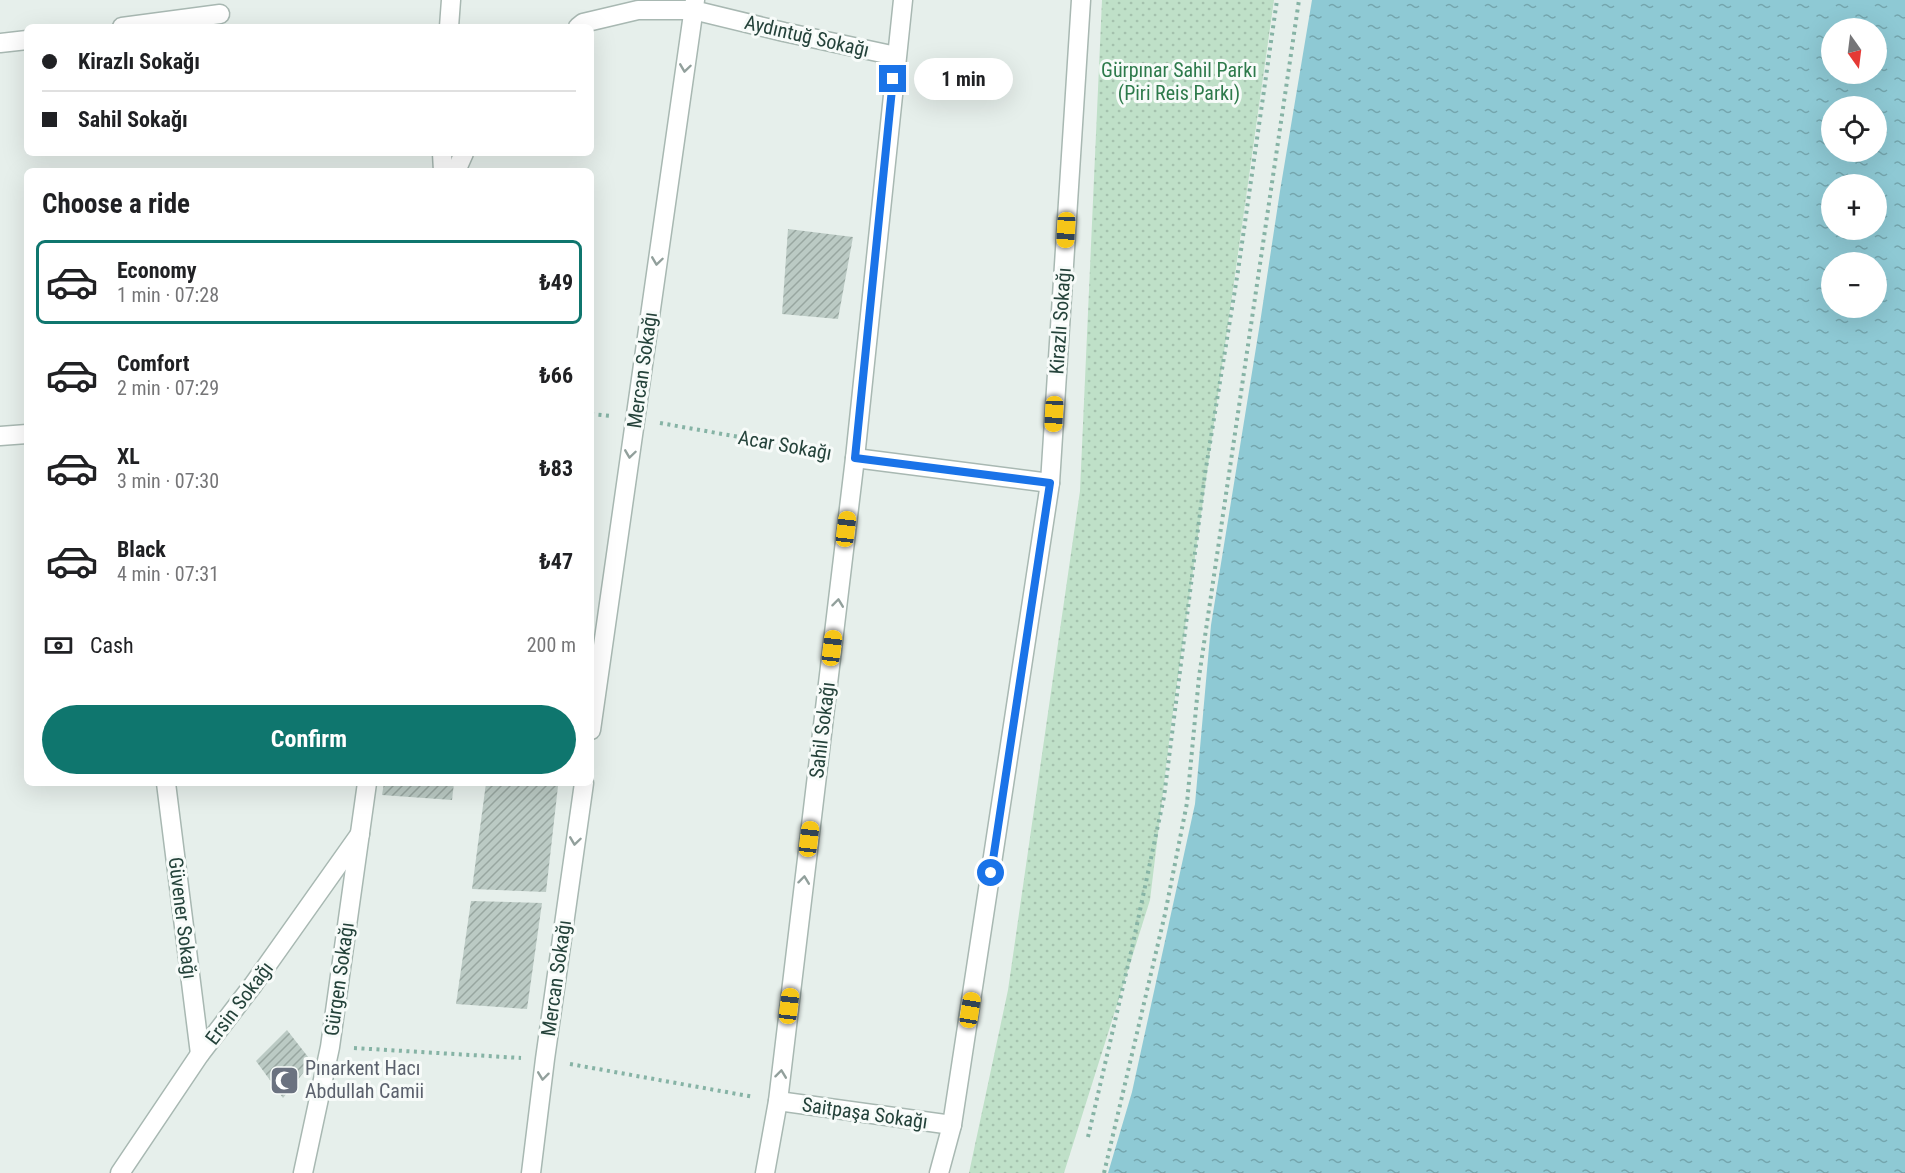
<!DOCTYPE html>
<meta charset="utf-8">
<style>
body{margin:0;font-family:"Roboto Condensed",sans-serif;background:#f2f2f2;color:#202124;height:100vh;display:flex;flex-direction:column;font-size:22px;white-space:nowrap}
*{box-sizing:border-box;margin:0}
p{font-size:20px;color:#757577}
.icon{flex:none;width:33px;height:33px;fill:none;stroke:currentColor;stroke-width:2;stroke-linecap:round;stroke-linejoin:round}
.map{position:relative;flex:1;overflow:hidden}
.drawer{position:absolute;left:24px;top:168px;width:570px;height:618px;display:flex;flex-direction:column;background:#fff;border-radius:9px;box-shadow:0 6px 24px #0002}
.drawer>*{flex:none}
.top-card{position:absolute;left:24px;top:24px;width:570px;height:132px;border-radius:9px;box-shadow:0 6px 24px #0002;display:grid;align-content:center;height:132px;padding:0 18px;background:#fff}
.needle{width:39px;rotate:166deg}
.controls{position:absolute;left:1821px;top:18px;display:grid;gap:12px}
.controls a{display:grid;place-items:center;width:66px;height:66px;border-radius:50%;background:#fff;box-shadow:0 6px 24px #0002;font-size:30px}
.end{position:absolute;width:27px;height:27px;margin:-14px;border:8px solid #1a73e8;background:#fff;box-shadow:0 0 0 3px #fff}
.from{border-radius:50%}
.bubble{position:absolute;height:42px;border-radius:21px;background:#fff;box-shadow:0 6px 24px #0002;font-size:20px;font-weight:700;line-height:42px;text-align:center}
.car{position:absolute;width:18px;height:36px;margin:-18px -9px;border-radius:8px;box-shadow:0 0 4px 2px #0007;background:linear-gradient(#f5c518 24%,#345 0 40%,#f5c518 0 76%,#345 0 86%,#f5c518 0)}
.top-card b{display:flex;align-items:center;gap:21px;height:57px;font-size:22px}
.top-card b+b{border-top:2px solid #e0e0e0}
.top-card i{width:15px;height:15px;background:#202124}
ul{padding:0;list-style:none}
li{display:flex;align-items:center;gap:18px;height:84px;margin:0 12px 9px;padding:0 6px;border:3px solid transparent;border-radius:9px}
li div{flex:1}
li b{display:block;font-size:22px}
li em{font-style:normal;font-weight:700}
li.active{border-color:#0f766e}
li>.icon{width:54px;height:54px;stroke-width:1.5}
h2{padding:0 18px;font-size:27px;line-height:72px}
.pay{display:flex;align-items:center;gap:15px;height:66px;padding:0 18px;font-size:22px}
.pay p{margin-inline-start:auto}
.primary-button{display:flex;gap:12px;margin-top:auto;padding:12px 18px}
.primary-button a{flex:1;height:69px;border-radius:36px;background:#0f766e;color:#fff;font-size:24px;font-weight:700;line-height:69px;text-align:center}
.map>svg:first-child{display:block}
.park{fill:url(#park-dots)}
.water{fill:url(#water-ripples);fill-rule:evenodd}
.building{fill:url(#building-hatch)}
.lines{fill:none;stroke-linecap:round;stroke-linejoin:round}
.minor-casing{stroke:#a8b8b2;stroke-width:21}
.path{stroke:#86b3a5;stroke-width:4;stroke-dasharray:3 4.5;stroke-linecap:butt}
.minor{stroke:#fff;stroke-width:18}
.oneway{stroke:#92a09c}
.route{stroke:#1a73e8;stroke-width:8}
.labels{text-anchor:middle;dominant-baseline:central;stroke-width:6;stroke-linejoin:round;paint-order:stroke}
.street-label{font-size:20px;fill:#24423a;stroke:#f7fbf9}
.park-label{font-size:20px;fill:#2d7a4b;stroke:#f7fbf9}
.worship-label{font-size:20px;fill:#5b616d;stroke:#f7fbf9;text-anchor:start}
</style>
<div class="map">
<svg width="1905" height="1173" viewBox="0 0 1905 1173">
<defs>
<pattern id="park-dots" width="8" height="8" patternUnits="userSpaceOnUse" patternTransform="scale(1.5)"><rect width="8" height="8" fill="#bfe0c8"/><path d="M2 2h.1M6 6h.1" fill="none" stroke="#a4c1ad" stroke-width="1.8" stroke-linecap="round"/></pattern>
<pattern id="water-ripples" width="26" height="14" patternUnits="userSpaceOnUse" patternTransform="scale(1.5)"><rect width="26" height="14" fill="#8ec9d4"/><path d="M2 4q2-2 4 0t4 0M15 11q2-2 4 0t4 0" fill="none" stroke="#74a5ad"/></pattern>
<pattern id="building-hatch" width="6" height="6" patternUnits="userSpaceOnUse" patternTransform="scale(1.5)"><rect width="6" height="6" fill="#bbcac4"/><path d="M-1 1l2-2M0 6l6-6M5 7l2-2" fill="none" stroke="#98a6a0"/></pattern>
</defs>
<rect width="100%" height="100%" fill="#e6efeb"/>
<polygon class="park" points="1102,0 1274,0 1171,726 1150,900 1064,1173 969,1173 1008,990 1080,491"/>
<path class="water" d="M1312,0H1905V1173H1108L1132,1092L1195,804L1211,625L1260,323L1280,191ZM1832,28H1876V74H1832ZM1832,106H1876V152H1832ZM1832,184H1876V230H1832ZM1832,262H1876V308H1832Z"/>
<g class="building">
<polygon points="788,229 853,237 838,319 782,314"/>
<polygon points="384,783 454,783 452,800 382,795"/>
<polygon points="486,783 558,786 546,892 472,889"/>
<polygon points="471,901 542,903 527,1009 456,1004"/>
<polygon points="287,1030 312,1062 283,1098 256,1061"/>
</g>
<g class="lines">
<defs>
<g id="minor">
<polyline points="122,27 220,14"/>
<polyline points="449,27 451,0"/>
<polyline points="578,27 583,23 638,10 693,10 784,32 896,56"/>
<polyline points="0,43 27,40"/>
<polyline points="442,153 443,171"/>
<polyline points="456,171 464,153"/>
<polyline points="0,436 27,434"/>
<polyline points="855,458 1050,483"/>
<polyline points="591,730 695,0"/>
<polyline points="166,783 200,1054"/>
<polyline points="778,1101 952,1125"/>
<polyline points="120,1173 200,1054 253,985 360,834"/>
<polyline points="303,1173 330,1047 367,783"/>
<polyline points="531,1173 545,1059 584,783"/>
<polyline points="765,1173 778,1101 855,458 903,0"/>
<polyline points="939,1173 952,1125 1050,483 1081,0"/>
</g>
</defs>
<use href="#minor" class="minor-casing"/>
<g class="path">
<polyline points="591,414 611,416"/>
<polyline points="660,423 830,453"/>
<polyline points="354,1048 521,1058"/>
<polyline points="570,1064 754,1097"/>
<polyline points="1088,1137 1132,948 1164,797 1205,474 1238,271 1277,0"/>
<polyline points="1104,1173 1165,914 1187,803 1199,677 1299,0"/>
</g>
<use href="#minor" class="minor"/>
</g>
<defs><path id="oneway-chevron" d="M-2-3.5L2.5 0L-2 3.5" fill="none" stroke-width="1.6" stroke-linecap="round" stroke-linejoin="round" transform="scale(1.5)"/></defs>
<g class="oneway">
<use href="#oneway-chevron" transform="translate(685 68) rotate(98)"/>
<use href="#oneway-chevron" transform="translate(657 261) rotate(98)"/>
<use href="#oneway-chevron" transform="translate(630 454) rotate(98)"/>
<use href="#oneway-chevron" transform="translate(838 603) rotate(-83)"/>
<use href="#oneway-chevron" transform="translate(575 841) rotate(98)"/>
<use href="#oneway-chevron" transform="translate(804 880) rotate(-83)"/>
<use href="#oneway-chevron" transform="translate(781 1074) rotate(-83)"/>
<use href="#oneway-chevron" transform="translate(543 1076) rotate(97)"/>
</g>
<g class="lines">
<polyline class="route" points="893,79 855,458 1050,483 991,873"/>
</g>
<defs>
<symbol id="mosque-square" viewBox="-11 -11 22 22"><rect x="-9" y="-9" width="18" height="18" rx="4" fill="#6b7280" stroke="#f7fbf9"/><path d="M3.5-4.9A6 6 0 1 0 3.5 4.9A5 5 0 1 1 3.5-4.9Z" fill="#fff"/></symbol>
</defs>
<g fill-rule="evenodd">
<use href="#mosque-square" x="268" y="1064" width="33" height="33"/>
</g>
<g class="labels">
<g class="street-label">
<text transform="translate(807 36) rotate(13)">Aydıntuğ Sokağı</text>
<text transform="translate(1060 321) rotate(-86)">Kirazlı Sokağı</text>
<text transform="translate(642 370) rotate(-82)">Mercan Sokağı</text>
<text transform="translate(785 445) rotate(10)">Acar Sokağı</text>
<text transform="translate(822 730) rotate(-83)">Sahil Sokağı</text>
<text transform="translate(183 918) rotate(83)">Güvener Sokağı</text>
<text transform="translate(556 978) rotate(-82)">Mercan Sokağı</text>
<text transform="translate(339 979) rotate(-82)">Gürgen Sokağı</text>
<text transform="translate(239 1003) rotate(-53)">Ersin Sokağı</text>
<text transform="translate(865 1113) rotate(8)">Saitpaşa Sokağı</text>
</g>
<g class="park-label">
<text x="1179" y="70">Gürpınar Sahil Parkı<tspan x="1179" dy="23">(Piri Reis Parkı)</tspan></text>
</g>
<g class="worship-label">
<text x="305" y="1068">Pınarkent Hacı<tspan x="305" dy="23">Abdullah Camii</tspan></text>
</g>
</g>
</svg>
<div class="controls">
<a><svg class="needle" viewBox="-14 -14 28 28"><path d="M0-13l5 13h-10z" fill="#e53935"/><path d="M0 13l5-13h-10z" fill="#757577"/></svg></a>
<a><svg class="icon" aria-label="locate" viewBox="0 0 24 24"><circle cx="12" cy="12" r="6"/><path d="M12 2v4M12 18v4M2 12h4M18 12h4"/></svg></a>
<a>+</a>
<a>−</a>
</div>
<i class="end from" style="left:991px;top:873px"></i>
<i class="end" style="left:893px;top:79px"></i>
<div class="bubble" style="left:914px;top:58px;width:99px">1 min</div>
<i class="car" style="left:1066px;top:230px;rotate:183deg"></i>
<i class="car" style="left:1054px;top:414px;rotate:183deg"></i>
<i class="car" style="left:846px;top:529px;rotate:7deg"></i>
<i class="car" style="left:832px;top:648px;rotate:7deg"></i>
<i class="car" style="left:809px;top:839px;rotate:7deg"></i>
<i class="car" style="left:789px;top:1006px;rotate:7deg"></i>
<i class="car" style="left:970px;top:1010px;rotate:9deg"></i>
<div class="top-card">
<b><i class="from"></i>Kirazlı Sokağı</b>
<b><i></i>Sahil Sokağı</b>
</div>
<section class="drawer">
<h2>Choose a ride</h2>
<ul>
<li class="active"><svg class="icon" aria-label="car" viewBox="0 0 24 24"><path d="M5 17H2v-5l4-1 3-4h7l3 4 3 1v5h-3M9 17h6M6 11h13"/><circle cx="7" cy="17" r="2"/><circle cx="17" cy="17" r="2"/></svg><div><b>Economy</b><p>1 min · 07:28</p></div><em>₺49</em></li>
<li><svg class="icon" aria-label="car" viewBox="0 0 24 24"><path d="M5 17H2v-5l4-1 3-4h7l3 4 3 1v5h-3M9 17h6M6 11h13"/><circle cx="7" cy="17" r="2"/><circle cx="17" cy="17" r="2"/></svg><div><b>Comfort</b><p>2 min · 07:29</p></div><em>₺66</em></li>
<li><svg class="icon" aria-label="car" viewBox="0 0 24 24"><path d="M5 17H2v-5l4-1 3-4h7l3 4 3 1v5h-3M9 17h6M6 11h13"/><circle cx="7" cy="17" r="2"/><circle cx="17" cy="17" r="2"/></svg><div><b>XL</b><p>3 min · 07:30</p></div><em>₺83</em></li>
<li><svg class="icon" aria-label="car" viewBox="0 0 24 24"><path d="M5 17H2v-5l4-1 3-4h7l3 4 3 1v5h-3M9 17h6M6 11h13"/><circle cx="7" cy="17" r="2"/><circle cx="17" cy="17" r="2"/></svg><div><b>Black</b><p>4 min · 07:31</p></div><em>₺47</em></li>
</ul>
<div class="pay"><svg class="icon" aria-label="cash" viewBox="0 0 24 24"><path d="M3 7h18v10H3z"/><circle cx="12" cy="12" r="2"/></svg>Cash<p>200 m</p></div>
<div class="primary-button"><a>Confirm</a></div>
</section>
</div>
